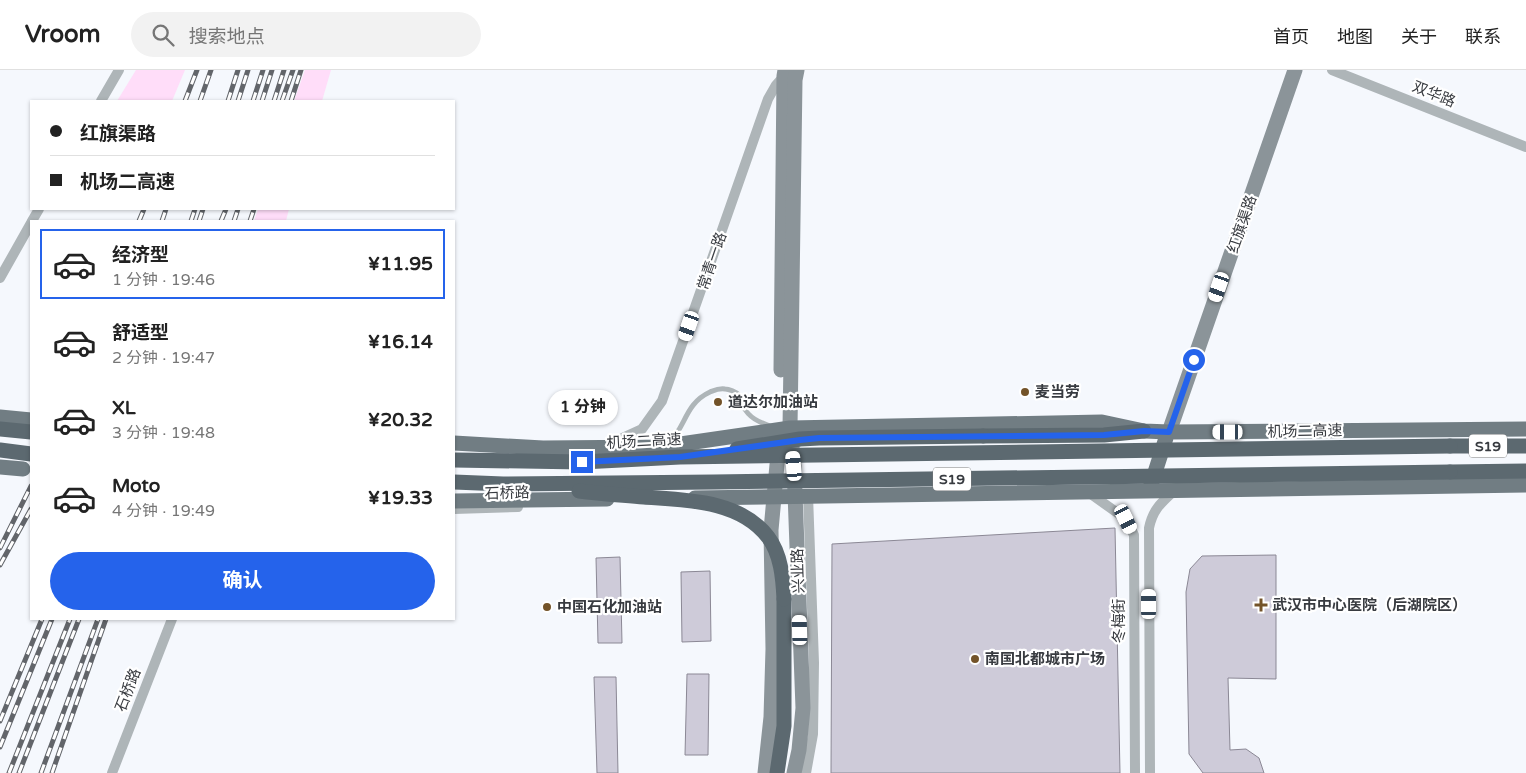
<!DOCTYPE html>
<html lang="zh">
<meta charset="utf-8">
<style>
body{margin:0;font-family:"Varela Round","Noto Sans SC",sans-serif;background:#f2f2f2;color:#222;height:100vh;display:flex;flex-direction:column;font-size:19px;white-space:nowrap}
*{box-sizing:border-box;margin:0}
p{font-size:16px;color:#767676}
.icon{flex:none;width:28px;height:28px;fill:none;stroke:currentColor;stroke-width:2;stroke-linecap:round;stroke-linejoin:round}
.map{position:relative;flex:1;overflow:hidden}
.sheet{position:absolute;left:30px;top:150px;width:425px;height:400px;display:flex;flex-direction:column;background:#fff;border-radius:0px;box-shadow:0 1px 4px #0004}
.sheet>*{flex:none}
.hud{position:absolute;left:30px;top:30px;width:425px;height:110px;border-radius:0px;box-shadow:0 1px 4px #0004;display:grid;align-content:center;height:110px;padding:0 20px;background:#fff}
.end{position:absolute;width:22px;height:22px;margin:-11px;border:6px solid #2563eb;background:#fff;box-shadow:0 0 0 2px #fff}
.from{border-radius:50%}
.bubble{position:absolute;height:35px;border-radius:18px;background:#fff;box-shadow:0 1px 4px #0004;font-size:16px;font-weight:700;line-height:35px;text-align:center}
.car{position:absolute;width:15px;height:30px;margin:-15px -8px;border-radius:6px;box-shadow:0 0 4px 1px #0007;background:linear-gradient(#fff 24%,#345 0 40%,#fff 0 76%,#345 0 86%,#fff 0)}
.hud b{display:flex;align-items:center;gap:18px;height:48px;font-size:19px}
.hud b+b{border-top:1px solid #e0e0e0}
.hud i{width:12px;height:12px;background:#222}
ul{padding:9px 0 0;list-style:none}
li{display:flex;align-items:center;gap:15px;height:70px;margin:0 10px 8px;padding:0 10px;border:2px solid transparent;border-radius:0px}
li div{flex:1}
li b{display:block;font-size:19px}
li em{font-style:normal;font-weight:700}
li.on{border-color:#2563eb}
li>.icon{width:45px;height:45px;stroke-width:1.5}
.action{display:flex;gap:10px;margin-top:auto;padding:10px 20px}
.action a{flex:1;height:58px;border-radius:30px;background:#2563eb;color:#fff;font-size:20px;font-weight:700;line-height:58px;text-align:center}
header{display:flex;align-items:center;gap:30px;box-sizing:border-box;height:70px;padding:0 25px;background:#fff;border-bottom:1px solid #e0e0e0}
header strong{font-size:24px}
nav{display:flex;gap:28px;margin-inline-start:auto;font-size:18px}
.search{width:350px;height:45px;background:#f2f2f2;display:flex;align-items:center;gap:12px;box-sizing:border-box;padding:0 18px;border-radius:28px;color:#767676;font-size:19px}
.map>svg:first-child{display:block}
.green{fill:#ffddf9}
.building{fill:#cecbd9;stroke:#8b8895}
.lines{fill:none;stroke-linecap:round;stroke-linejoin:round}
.lane{stroke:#aeb5b8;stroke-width:5}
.street{stroke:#aeb5b8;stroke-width:10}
.secondary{stroke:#8b9499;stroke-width:15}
.primary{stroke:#717d83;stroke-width:15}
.highway{stroke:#5c6970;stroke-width:15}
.rail-casing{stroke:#62656a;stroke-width:5}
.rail{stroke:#fff;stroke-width:3;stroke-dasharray:9;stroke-linecap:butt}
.highway-bridge{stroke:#5c6970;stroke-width:15}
.route{stroke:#2563eb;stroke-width:6}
.poi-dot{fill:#735329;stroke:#fff;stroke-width:2}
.labels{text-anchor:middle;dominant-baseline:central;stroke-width:4.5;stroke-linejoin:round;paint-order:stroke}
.shield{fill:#fff;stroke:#747679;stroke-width:1}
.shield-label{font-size:14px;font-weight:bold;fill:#383b40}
.street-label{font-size:15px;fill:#383b40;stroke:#fff}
.poi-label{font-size:15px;font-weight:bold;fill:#383b40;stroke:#fff;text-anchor:start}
</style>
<header>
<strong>Vroom</strong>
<div class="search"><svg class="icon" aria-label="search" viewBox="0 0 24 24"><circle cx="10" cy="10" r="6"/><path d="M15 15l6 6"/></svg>搜索地点</div>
<nav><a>首页</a><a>地图</a><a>关于</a><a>联系</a></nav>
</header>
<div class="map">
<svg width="1526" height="703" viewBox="0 0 1526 703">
<rect width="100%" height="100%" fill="#f5f8fd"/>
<g class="green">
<polygon points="136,0 185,0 172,31 117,31"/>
<polygon points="305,0 331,0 322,31 294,31"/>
<polygon points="258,139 289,139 286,151 254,151"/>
</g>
<g class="building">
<polygon points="1115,458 1120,703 831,703 832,474"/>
<polygon points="1276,485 1276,609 1228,608 1230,680 1246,679 1259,688 1264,703 1203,703 1189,684 1186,522 1190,499 1202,486"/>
<polygon points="620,487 622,573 598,573 596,488"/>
<polygon points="710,501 711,571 682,572 681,502"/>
<polygon points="687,604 709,604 708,685 685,685"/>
<polygon points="594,607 616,607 618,703 597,703"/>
</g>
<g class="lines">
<path class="lane" d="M669,372C686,358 684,334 710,322C715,320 719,318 725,319C729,319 736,322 739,325C741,328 742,332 743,336C749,348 759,352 770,356"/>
<g class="street">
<polyline points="1332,0 1526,77"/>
<polyline points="101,31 119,0"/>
<polyline points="32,151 39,139"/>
<polyline points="0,208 31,153"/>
<polyline points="607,375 642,359 662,331 768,29 776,15 784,6"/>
<polyline points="1088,422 1126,449 1134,465 1135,703"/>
<polyline points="454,439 518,437"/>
<polyline points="112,703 172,549"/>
<polyline points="806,703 813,664 814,593 808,425"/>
<path d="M1150,703L1149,458C1153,439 1161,433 1175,420"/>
</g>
<g class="secondary">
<polyline points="781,300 784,6 785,0"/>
<polyline points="1169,362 1295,0"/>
<polyline points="765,703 771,647 773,579 771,460 779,373"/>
<polyline points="794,703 799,680 803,638 794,396 790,358 795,10 797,0"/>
</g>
<g class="primary">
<polyline points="0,347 31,350"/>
<polyline points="454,373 543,378 660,377 790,358 1102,352 1144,361 1169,362 1526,359"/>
<polyline points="0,397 23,399"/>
<polyline points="1150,418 1166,368"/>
<polyline points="695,428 1526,415"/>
<polyline points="454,431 607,429"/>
</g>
<g class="highway">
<polyline points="0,359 31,362"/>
<polyline points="983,366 1104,365 1144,361"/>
<polyline points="1450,376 1526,376"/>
<polyline points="0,380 31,384"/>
<polyline points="1450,402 1526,401"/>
<polyline points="777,703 784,656 784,529"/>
</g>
<defs>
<g id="rail">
<polyline points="185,31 197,0"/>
<polyline points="200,31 211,0"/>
<polyline points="228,31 238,0"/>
<polyline points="238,31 248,0"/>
<polyline points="253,31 263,0"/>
<polyline points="262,31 272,0"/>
<polyline points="274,31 284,0"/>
<polyline points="282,31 293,0"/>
<polyline points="291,31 301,0"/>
<polyline points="139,151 144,139"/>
<polyline points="162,151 166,139"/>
<polyline points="191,151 195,139"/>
<polyline points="199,151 203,139"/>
<polyline points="221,151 226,139"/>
<polyline points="234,151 238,139"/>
<polyline points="250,151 254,139"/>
<polyline points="0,478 31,416"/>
<polyline points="0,495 31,439"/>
<polyline points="0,651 42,549"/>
<polyline points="0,677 52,549"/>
<polyline points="9,703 70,549"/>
<polyline points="19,703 79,549"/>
<polyline points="41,703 98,549"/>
<polyline points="52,703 106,549"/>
</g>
</defs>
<use href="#rail" class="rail-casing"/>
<use href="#rail" class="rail"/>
<g class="highway-bridge">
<polyline points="737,379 800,369 819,368 983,366"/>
<polyline points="454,390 582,392 680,387 1450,376"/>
<polyline points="454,412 503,414 714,412 1450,402"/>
<path d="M579,421C601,424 622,425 644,427C686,430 740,430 768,467C781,484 783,508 784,529"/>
</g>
</g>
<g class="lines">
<polyline class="route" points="582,392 680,387 800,370 819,368 1104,365 1144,361 1169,362 1194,290"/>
</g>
<g class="poi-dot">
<circle cx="1025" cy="322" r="5"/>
<circle cx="718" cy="332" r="5"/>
<path d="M1258.5 527.5h5v5h5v5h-5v5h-5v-5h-5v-5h5z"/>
<circle cx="547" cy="537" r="5"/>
<circle cx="975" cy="589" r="5"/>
</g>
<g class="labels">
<g class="shield">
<rect x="1469" y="364.5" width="38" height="23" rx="4"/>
<rect x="933" y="397.5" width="38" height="23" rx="4"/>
</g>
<g class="shield-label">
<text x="1488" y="376">S19</text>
<text x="952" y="409">S19</text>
</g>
<g class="street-label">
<text transform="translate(1434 24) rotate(22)">双华路</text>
<text transform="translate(1242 154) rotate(-71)">红旗渠路</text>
<text transform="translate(712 191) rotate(-71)">常青一路</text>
<text transform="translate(1305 361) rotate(-1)">机场二高速</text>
<text transform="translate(644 371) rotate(-3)">机场二高速</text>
<text transform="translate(507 423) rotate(-2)">石桥路</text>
<text transform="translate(798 501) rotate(-92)">兴业路</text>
<text transform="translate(1119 551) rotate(-90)">冬梅街</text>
<text transform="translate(128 620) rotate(-69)">石桥路</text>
</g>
<g class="poi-label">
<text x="1035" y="322">麦当劳</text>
<text x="728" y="332">道达尔加油站</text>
<text x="1272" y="535">武汉市中心医院（后湖院区）</text>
<text x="557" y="537">中国石化加油站</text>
<text x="985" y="589">南国北都城市广场</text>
</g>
</g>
</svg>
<i class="end from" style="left:1194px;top:290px"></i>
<i class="end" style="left:582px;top:392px"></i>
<div class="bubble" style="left:548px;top:320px;width:70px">1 分钟</div>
<i class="car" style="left:1219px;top:217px;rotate:199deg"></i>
<i class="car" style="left:689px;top:256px;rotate:199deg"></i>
<i class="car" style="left:1228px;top:362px;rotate:270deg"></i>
<i class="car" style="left:794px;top:396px;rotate:355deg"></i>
<i class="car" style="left:1126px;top:449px;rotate:154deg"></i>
<i class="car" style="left:1149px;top:534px;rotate:0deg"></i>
<i class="car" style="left:800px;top:560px;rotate:358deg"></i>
<div class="hud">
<b><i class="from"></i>红旗渠路</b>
<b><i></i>机场二高速</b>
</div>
<section class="sheet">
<ul>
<li class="on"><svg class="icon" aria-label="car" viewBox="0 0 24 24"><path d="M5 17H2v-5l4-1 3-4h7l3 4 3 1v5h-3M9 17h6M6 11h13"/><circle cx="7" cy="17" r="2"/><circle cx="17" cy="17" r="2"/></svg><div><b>经济型</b><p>1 分钟 · 19:46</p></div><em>¥11.95</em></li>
<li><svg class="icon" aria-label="car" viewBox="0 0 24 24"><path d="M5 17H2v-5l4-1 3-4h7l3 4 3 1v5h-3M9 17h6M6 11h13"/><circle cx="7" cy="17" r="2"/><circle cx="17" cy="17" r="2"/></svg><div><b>舒适型</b><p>2 分钟 · 19:47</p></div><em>¥16.14</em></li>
<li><svg class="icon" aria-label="car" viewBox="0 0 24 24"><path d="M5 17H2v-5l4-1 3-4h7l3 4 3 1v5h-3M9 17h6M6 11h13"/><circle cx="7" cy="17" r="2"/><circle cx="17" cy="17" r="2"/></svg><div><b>XL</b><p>3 分钟 · 19:48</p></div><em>¥20.32</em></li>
<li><svg class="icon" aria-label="car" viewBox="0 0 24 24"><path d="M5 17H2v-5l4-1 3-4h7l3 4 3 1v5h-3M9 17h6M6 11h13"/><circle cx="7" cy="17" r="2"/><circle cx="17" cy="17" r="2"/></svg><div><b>Moto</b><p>4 分钟 · 19:49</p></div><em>¥19.33</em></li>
</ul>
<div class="action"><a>确认</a></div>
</section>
</div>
